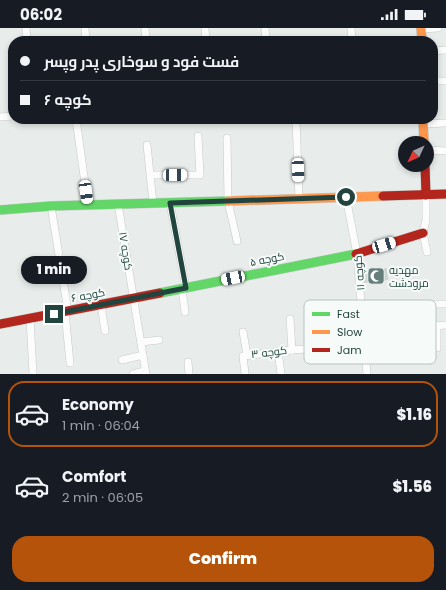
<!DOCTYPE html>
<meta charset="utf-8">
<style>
body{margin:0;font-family:Poppins,Cairo,sans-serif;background:#242831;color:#f1f3f6;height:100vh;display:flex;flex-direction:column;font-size:15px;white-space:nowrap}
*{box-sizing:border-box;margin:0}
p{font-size:13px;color:#9ea1a6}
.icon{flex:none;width:22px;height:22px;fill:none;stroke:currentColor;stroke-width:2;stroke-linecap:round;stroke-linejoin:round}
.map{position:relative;height:346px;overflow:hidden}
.details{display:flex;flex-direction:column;background:#171b24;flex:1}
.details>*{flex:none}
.banner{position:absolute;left:8px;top:8px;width:430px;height:88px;border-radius:16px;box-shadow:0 2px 6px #0003;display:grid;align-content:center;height:88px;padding:0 12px;background:#171b24}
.needle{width:26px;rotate:226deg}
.controls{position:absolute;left:398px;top:108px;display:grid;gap:8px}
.controls a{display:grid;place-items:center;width:36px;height:36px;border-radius:50%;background:#171b24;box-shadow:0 2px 6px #0003;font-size:20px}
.end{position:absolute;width:18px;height:18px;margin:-9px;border:5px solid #21443e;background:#fff;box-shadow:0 0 0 2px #fff}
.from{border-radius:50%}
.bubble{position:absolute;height:28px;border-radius:14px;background:#171b24;box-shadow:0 2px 6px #0003;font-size:13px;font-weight:800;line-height:28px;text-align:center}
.car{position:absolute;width:12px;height:24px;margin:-12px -6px;border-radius:5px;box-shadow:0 0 3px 1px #0007;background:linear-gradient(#fff 24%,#345 0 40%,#fff 0 76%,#345 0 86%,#fff 0)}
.banner b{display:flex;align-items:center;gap:14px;height:38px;font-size:15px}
.banner b+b{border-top:1px solid #363941}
.banner i{width:10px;height:10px;background:#f1f3f6}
ul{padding:7px 0 0;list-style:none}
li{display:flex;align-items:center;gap:12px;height:66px;margin:0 8px 6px;padding:0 4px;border:2px solid transparent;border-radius:16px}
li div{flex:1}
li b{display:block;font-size:15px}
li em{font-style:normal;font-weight:800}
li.on{border-color:#b45309}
li>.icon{width:36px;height:36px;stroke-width:1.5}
.primary-button{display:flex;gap:8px;margin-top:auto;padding:8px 12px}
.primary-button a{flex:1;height:46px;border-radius:16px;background:#b45309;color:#fff;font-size:16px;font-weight:800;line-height:46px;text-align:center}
.status{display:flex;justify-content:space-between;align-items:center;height:28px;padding:0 20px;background:#171b24;direction:ltr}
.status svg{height:11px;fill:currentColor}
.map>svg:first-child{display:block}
.building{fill:#cdd4d2}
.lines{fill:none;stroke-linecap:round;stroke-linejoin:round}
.street-casing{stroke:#c4cac8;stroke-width:8}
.fast-casing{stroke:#c3cbc8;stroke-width:10}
.slow-casing{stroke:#c3cbc8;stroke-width:10}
.jam-casing{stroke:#c3cbc8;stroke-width:10}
.street{stroke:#fcfcfc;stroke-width:7}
.fast{stroke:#63d668;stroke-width:9}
.slow{stroke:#ff974d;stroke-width:9}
.jam{stroke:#b3261e;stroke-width:9}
.route{stroke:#21443e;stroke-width:5}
.labels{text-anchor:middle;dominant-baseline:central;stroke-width:4;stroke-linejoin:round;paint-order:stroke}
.street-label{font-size:11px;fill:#21443e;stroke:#f6fbf9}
.poi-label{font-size:11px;fill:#21443e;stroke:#f6fbf9;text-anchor:start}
.key{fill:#f6fbf9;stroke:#b6c4c1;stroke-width:1}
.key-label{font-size:11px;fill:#21443e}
</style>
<div class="status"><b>06:02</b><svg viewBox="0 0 49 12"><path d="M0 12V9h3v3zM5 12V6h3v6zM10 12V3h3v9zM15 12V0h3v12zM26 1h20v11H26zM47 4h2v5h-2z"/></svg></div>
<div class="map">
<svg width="446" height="346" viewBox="0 0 446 346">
<rect width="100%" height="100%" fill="#e8edeb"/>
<polygon class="building" points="387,240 388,252 364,255 363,243"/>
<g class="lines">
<defs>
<g id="street">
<polyline points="26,0 27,13"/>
<polyline points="85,0 86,13"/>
<polyline points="145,0 146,13"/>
<polyline points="205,0 206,13"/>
<polyline points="265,0 266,13"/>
<polyline points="351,0 352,13"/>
<polyline points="421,1 438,0"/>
<polyline points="433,23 446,22"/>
<polyline points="433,53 446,53"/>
<polyline points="0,89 13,88"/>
<polyline points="76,91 88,177"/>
<polyline points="296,91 299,171"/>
<polyline points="423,96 445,95"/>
<polyline points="227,110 228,173 237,213"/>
<polyline points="147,117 153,175"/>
<polyline points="427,122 446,123"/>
<polyline points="151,147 200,147 198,108"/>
<polyline points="426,167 426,192 423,205 427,224"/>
<polyline points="346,169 357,226 367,346"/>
<polyline points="170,175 186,260"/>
<polyline points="118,176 146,346"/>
<polyline points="51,178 68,283"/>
<polyline points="182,261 185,284"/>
<polyline points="101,277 105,303"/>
<polyline points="65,284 70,335"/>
<polyline points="362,287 435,276 446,276"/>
<polyline points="30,290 33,346"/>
<polyline points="290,291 292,322"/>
<polyline points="410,300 446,297"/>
<polyline points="243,304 247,327"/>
<polyline points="141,314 159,312"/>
<polyline points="437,320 437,298"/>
<polyline points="278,323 281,346"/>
<polyline points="122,332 143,327"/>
<polyline points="188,334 189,346"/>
<polyline points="133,346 145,343"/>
<polyline points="245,346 243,328 292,322 334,319 346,311 364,308"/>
</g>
<g id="fast">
<polyline points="0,182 51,178 228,173"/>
<polyline points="160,265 356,226"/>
</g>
<g id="slow">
<polyline points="421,0 422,13"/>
<polyline points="423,91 424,115"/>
<polyline points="228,173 383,168"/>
</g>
<g id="jam">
<polyline points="425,137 426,167"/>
<polyline points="383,168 446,166"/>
<polyline points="356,226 423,205"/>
<polyline points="0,296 160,265"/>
</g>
</defs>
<use href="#street" class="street-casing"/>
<use href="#fast" class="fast-casing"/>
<use href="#slow" class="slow-casing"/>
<use href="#jam" class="jam-casing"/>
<use href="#street" class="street"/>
<use href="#fast" class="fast"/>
<use href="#slow" class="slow"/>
<use href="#jam" class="jam"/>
</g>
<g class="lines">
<polyline class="route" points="54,286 186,260 170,175 346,169"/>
</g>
<defs>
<symbol id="mosque-square" viewBox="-11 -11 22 22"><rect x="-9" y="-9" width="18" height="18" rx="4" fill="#677f7b" stroke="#f6fbf9"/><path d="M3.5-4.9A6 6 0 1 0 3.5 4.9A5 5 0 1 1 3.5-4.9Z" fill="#fff"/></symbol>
</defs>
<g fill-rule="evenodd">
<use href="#mosque-square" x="366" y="238" width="20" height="20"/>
</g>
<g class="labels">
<g class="street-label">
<text transform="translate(126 223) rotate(81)">کوچه ۱۷</text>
<text transform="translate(267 231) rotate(-11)">کوچه ۵</text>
<text transform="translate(359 245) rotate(-95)">کوچه ۱۱</text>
<text transform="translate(88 267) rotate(-11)">کوچه ۶</text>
<text transform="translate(269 324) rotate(-7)">کوچه ۳</text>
</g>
<g class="poi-label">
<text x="389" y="242">مهدیه<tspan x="389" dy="13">مرودشت</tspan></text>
</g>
</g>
<rect x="304" y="272" width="132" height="64" rx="6" class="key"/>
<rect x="312" y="284" width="18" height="4" fill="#63d668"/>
<rect x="312" y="302" width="18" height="4" fill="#ff974d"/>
<rect x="312" y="320" width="18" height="4" fill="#b3261e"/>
<g class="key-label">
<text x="337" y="290">Fast</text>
<text x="337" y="308">Slow</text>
<text x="337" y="326">Jam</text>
</g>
</svg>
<div class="controls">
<a><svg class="needle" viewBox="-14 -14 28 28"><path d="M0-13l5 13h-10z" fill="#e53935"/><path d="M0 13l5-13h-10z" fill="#9ea1a6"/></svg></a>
</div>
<i class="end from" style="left:346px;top:169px"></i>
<i class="end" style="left:54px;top:286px"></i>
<div class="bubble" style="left:21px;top:228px;width:66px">1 min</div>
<i class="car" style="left:298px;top:142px;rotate:178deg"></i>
<i class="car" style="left:175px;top:147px;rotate:89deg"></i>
<i class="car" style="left:86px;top:164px;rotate:172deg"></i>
<i class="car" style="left:384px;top:217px;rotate:73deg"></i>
<i class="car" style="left:233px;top:250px;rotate:259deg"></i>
<div class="banner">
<b><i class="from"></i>فست فود و سوخاری پدر وپسر</b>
<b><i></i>کوچه ۶</b>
</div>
</div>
<section class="details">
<ul>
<li class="on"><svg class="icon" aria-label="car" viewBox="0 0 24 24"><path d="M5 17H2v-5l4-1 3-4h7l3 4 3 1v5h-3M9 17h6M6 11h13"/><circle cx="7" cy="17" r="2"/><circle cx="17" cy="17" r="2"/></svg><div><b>Economy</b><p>1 min · 06:04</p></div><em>$1.16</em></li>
<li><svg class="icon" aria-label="car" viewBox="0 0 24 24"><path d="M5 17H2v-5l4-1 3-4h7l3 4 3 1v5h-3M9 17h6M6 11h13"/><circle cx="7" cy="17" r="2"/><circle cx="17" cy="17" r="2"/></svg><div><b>Comfort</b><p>2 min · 06:05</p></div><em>$1.56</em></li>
</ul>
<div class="primary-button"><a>Confirm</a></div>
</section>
